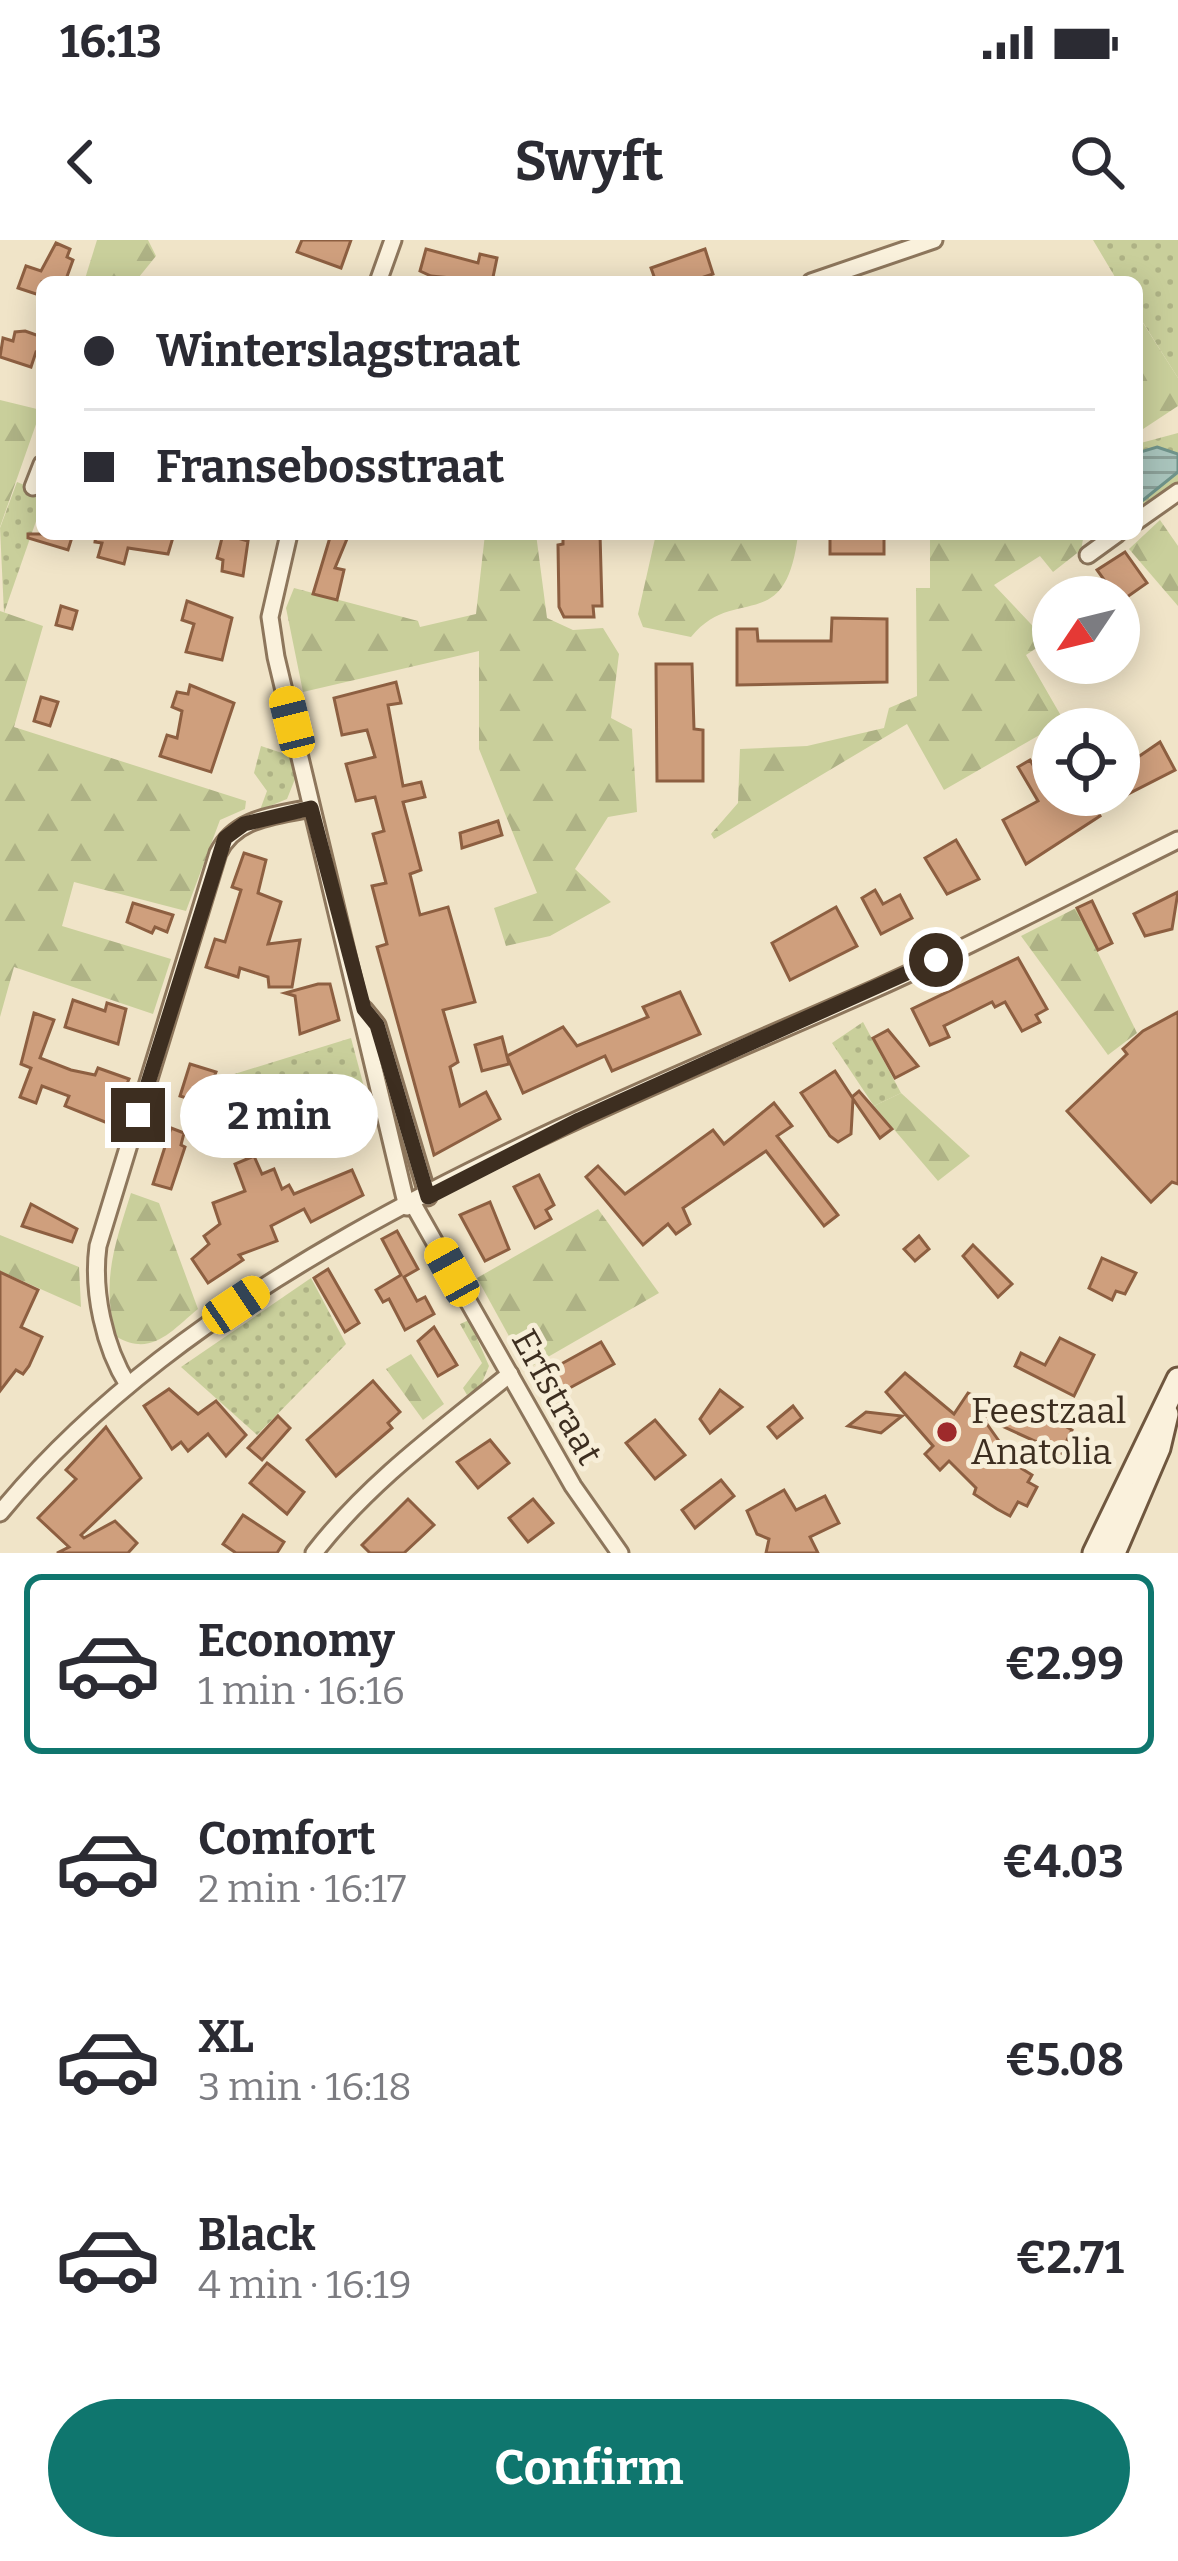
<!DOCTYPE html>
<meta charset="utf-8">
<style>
body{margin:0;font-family:Bitter,serif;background:#f2f2f3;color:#2b2b33;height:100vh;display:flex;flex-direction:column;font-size:45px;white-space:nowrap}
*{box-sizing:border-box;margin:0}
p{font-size:39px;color:#7c7c81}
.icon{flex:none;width:66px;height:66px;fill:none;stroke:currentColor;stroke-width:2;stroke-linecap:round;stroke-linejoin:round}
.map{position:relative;height:1313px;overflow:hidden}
.drawer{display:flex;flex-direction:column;background:#fff;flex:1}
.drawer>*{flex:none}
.top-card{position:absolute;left:36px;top:36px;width:1107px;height:264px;border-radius:18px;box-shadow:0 6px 30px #0003;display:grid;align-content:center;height:264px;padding:0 48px;background:#fff}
.needle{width:78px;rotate:235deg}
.tools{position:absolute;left:1032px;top:336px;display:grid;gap:24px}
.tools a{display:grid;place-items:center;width:108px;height:108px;border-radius:50%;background:#fff;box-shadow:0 6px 30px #0003;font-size:60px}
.end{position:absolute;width:54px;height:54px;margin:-27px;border:15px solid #3d2e20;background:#fff;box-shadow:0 0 0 6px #fff}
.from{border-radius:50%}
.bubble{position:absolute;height:84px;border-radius:42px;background:#fff;box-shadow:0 6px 30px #0003;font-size:39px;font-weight:700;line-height:84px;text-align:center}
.car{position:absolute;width:36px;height:72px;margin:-36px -18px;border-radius:15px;box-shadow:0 0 9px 3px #0007;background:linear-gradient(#f5c518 24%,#345 0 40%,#f5c518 0 76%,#345 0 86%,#f5c518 0)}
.top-card b{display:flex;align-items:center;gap:42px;height:114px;font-size:45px}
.top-card b+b{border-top:3px solid #e1e1e2}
.top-card i{width:30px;height:30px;background:#2b2b33}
ul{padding:21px 0 0;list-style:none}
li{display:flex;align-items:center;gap:36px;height:180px;margin:0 24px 18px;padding:0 24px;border:6px solid transparent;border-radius:18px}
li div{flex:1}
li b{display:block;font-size:45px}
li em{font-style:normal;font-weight:700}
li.active{border-color:#0f766e}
li>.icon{width:108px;height:108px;stroke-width:1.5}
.action{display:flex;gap:24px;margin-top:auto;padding:24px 48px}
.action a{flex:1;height:138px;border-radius:72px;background:#0f766e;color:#fff;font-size:48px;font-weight:700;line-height:138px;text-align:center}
.status{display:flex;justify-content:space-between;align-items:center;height:84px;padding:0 60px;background:#fff;direction:ltr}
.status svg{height:33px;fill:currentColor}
header{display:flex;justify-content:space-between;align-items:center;height:156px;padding:0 48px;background:#fff;font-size:54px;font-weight:700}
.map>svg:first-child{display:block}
.grass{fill:url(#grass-dots)}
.forest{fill:url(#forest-firs)}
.water{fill:url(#water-rules);stroke:#6f938a;stroke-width:3}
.building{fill:#cf9f7d;stroke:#8d5f41;stroke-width:3}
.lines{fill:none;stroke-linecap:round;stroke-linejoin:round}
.street-casing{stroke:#8d765c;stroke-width:21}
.secondary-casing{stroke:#6f573f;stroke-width:27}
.street{stroke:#faf1dc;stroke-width:15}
.secondary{stroke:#faf1dc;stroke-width:21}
.route{stroke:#3d2e20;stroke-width:15}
.poi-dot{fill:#9e2a2b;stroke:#f7eed8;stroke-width:4.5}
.labels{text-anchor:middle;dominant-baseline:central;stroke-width:10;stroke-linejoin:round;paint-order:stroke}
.street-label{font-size:36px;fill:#3d2e20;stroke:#f7eed8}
.poi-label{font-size:36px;fill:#3d2e20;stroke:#f7eed8;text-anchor:start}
</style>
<div class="status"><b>16:13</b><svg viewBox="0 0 49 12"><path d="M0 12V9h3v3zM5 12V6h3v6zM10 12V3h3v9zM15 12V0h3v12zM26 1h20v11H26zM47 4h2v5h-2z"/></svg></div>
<header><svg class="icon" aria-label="back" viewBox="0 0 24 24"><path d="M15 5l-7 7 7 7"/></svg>Swyft<svg class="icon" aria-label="search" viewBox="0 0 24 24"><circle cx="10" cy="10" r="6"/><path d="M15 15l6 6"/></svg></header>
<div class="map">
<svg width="1178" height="1313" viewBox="0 0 1178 1313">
<defs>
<pattern id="grass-dots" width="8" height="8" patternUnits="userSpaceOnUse" patternTransform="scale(3)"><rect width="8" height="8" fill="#c9cf9b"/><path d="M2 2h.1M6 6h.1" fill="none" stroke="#aeb285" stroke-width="1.8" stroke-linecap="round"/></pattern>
<pattern id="forest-firs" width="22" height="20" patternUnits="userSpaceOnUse" patternTransform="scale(3)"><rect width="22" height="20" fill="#c9cf9b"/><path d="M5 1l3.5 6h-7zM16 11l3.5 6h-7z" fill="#aeb285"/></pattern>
<pattern id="water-rules" width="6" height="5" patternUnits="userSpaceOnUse" patternTransform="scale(3)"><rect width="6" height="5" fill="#a9c4bc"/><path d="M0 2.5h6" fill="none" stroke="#8ba098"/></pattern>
</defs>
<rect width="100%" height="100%" fill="#f0e4c8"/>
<g class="grass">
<polygon points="1093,0 1178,0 1178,138 1137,73 1137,42 1118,42"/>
<polygon points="1178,193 1178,243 1137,272 1137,204"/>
<polygon points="17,242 42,252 42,264 4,373 0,288"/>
<polygon points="261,506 291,516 297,534 287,559 260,570 267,551 254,533"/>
<polygon points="863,782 901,853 874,866 832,803"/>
<polygon points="351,798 364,847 245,878 228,836"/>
<polygon points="311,1038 346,1104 257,1195 181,1127"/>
<polygon points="469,1080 489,1126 481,1145 467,1155 463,1148 482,1123 460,1084"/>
</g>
<g class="forest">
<polygon points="97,0 148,0 156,16 135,42 84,42"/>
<polygon points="1143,83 1178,138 1178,166 1137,193 1137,86"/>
<polygon points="0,160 41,170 0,287"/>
<polygon points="1160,280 1178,306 1178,366 1129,309"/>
<polygon points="485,294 536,294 547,378 573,390 603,388 619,414 611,478 632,489 637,572 608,577 575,629 611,662 550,696 506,706 494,668 537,653 479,509 479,411 303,452 286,368 294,348 418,381 420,387 476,374"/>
<path d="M656,294H798C786,398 735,343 691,397L643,387L638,374Z"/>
<polygon points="930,294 1084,294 1081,310 1053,332 1040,316 994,345 1047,401 1026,415 1064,481 944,550 907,484 714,599 711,594 738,563 740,509 807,506 884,488 889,468 917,456 916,348 930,348"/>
<polygon points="0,371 43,386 14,487 246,561 245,569 220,580 186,671 74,642 62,686 171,719 153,774 14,727 0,777"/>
<polygon points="1076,668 1137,793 1108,815 1021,696"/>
<polygon points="901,853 970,916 938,941 874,866"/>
<path d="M131,953L159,963L198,1069C171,1091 152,1117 117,1097C100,1044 115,1004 131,953Z"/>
<polygon points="598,969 659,1053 527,1129 477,1038"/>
<polygon points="0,995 79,1027 81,1067 0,1031"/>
<polygon points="411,1114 444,1164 423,1180 386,1129"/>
</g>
<polygon class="water" points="1157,207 1178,214 1178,232 1137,265 1137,213"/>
<g class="building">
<polygon points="302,0 351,0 341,28 297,12"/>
<polygon points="56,3 70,9 67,17 73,20 65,42 42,42 42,56 18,48 26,26 41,31"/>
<polygon points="426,9 478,23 480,14 497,18 492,42 431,36 420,31"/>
<polygon points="705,9 713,34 689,42 656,42 651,28"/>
<polygon points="25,91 42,97 42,113 36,112 31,127 0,117 3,98 13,101 15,92"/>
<polygon points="28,294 73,294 68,310 28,298"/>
<polygon points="96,294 174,294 168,314 128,308 124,324 98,317 102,303 95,302"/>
<polygon points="223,294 248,301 243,336 222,331 223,320 217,318"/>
<polygon points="331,294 349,294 335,328 344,330 337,360 313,354"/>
<polygon points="563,294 600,294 602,366 593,366 594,377 564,377 559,367 558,305 563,304"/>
<rect x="830" y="294" width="54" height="20"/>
<polygon points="1125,312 1147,343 1120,362 1097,330"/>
<polygon points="187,361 232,378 222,420 186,412 194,384 182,380"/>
<polygon points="61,366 77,371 72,389 56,385"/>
<polygon points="832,378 887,379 887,442 737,445 737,389 757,389 758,401 831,401"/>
<polygon points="656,424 692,424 694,489 703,490 703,541 657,541"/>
<polygon points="396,442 401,463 388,465 403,546 421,542 425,557 403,562 421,630 410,634 420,675 448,667 475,762 443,770 458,822 450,827 460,866 486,852 500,879 434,915 377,707 387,704 372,646 386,643 373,594 384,591 375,557 356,561 346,524 375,517 367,490 342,495 334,458"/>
<polygon points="190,445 234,463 211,532 160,516 167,495 177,498 182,471 172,467 177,452 188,454"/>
<polygon points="41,457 58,462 50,486 34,481"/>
<polygon points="1160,502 1175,530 1126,555 1119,530"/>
<polygon points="1030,520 1051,555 1110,555 1093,565 1100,576 1026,624 1003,580 1038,561 1018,527"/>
<polygon points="498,581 502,595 462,608 460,593"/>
<polygon points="956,600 979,639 947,654 925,618"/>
<polygon points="244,613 266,620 258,653 281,662 268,704 300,700 292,747 269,747 268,737 240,728 238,737 206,727 215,699 225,702 241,650 232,647"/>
<polygon points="875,650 883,664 900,655 912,678 881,694 862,658"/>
<polygon points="1178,652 1172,689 1145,696 1134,674"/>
<polygon points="1092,661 1112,703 1098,710 1077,668"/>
<polygon points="133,663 173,675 167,692 155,687 152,693 127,682"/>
<polygon points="836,667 857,706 790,740 772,703"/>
<polygon points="1018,718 1047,769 1036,775 1040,782 1022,791 1005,762 995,767 992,762 944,786 949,797 930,805 912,769"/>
<polygon points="318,744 330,744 339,780 300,794 295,756 285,753"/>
<polygon points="680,752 700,794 612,831 605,816 523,853 507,816 563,787 577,806 648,777 643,767"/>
<polygon points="73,760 105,771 107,763 126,769 118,804 65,787"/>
<polygon points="1178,772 1178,944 1172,942 1151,962 1067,871 1127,814 1123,809 1143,791"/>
<polygon points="34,773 54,780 40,818 71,830 95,835 98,828 129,839 110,884 65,866 69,856 42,846 36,863 20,857 31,828 21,824"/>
<polygon points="888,790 918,826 895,838 873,798"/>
<polygon points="502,797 509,824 482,831 475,805"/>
<polygon points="190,824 216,832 213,840 223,843 218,859 209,856 206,864 180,856"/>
<polygon points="835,831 852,857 859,851 892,889 880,898 853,859 851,894 838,902 830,896 801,853"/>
<polygon points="774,863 792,886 777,896 838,975 824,986 766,911 683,968 690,984 676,994 668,984 643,1005 586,937 598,926 625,954 713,890 724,904"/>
<polygon points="351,864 357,891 317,901 311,874"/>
<polygon points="171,888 184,893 181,905 185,907 171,949 153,944"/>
<polygon points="306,895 310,909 287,914 285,900"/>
<polygon points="254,916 262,934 274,929 282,949 289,945 294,954 352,930 363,955 311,982 304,969 271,986 277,1001 239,1015 243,1020 208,1043 192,1019 209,1004 204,996 220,984 213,963 245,951 235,924"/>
<polygon points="539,935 554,965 546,970 551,979 535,988 514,947"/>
<polygon points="490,962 509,1009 485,1021 460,975"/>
<polygon points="31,964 77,989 72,1002 22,986"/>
<polygon points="397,991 418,1029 404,1037 417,1061 425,1057 434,1074 405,1090 389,1059 383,1062 376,1050 401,1035 382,999"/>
<polygon points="919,996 929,1009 915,1021 904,1009"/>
<polygon points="973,1005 1012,1044 998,1057 963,1016"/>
<polygon points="1102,1018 1136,1033 1125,1054 1116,1051 1112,1060 1089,1048"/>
<polygon points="328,1029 359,1083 345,1092 314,1038"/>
<polygon points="0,1032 38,1050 21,1087 42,1097 29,1126 23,1134 16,1130 0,1151"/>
<polygon points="434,1087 457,1125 438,1136 418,1101"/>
<polygon points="1060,1098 1094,1115 1074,1156 1015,1126 1021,1113 1045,1125"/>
<polygon points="601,1102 614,1124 564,1151 552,1129"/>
<polygon points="905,1133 954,1174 968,1153 1023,1176 1029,1166 1072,1190 1061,1213 982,1177 1016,1225 1032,1235 1028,1242 1037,1247 1027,1266 1018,1262 1010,1276 997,1269 974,1254 976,1248 949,1221 940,1230 925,1214 933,1206 886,1152"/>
<polygon points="373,1141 400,1172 388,1183 392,1188 336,1236 307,1200"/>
<polygon points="169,1149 198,1174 216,1161 246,1195 226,1216 208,1194 188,1211 181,1202 172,1209 144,1166"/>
<polygon points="720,1150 742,1167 710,1193 700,1179"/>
<polygon points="793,1166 802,1178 777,1198 768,1187"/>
<polygon points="866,1172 902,1176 881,1193 848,1186"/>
<polygon points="278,1176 290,1188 262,1220 248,1208"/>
<polygon points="655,1180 685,1215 655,1239 626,1203"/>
<polygon points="106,1187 141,1238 81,1295 84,1298 115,1281 137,1303 128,1313 57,1313 69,1307 38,1278 76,1239 66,1230"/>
<polygon points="490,1200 509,1223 478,1248 457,1222"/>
<polygon points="267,1223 304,1252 287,1274 250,1243"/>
<polygon points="721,1240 734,1256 695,1288 682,1270"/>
<polygon points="784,1250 796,1270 825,1256 839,1283 810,1297 818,1313 766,1313 769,1299 757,1294 747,1271"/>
<polygon points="408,1259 434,1285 404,1313 370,1313 362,1305"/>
<polygon points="533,1259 553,1283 528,1302 509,1278"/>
<polygon points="243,1275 284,1302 277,1313 236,1313 223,1304"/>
</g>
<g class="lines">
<defs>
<g id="street">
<polyline points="378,42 393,0"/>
<polyline points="811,42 934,0"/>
<polyline points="33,247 42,224"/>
<polyline points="1137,281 1178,252"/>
<polyline points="289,294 270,377 276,417 407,967"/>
<polyline points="1088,315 1117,294"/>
<polyline points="364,769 377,785 428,957"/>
<polyline points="413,964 573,1246 620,1313"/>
<path d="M128,1145C104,1107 92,1051 98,1006L218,613C236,577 274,576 311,568"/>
<path d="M0,1273C210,1018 579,880 875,749C978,703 1077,650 1178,600"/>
<path d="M314,1313C369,1242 441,1190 510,1134"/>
</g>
<g id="secondary">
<polyline points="1094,1313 1178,1139"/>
<polyline points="1114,1313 1159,1208 1167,1174"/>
</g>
</defs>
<use href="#street" class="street-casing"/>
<use href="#secondary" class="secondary-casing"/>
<use href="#street" class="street"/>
<use href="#secondary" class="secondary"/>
</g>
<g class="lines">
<polyline class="route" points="138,875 225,598 244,584 311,568 364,769 377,785 428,957 579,880 936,720"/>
</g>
<circle class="poi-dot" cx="947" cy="1192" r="12"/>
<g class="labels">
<g class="street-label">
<text transform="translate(557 1157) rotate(61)">Erfstraat</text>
</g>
<g class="poi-label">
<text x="971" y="1171">Feestzaal<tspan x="971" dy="41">Anatolia</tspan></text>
</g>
</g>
</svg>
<div class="tools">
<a><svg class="needle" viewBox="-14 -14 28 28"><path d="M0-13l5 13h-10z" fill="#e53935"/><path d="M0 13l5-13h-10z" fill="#7c7c81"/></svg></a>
<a><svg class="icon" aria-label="locate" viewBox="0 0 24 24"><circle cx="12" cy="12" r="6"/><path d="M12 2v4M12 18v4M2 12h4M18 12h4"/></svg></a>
</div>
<i class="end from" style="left:936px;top:720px"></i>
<i class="end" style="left:138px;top:875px"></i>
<div class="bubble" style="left:180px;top:834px;width:198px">2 min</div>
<i class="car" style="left:292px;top:482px;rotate:346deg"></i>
<i class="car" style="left:452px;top:1032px;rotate:331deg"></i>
<i class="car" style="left:236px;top:1065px;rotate:56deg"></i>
<div class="top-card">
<b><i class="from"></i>Winterslagstraat</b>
<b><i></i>Fransebosstraat</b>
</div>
</div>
<section class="drawer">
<ul>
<li class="active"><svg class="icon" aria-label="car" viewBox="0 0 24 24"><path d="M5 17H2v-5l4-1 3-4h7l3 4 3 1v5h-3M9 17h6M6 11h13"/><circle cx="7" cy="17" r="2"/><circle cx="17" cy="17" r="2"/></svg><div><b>Economy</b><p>1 min · 16:16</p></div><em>€2.99</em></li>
<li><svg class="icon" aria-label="car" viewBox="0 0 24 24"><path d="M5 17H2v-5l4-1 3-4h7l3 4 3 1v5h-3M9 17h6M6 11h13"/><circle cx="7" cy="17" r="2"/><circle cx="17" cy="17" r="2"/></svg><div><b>Comfort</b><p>2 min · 16:17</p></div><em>€4.03</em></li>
<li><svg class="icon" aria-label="car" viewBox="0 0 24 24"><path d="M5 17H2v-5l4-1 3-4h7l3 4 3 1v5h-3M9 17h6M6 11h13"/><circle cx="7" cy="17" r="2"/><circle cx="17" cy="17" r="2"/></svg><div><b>XL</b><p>3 min · 16:18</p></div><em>€5.08</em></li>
<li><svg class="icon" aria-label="car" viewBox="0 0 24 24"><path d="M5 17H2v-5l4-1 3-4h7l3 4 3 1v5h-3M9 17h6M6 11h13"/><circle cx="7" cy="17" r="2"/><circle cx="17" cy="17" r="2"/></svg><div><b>Black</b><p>4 min · 16:19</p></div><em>€2.71</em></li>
</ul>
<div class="action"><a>Confirm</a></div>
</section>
